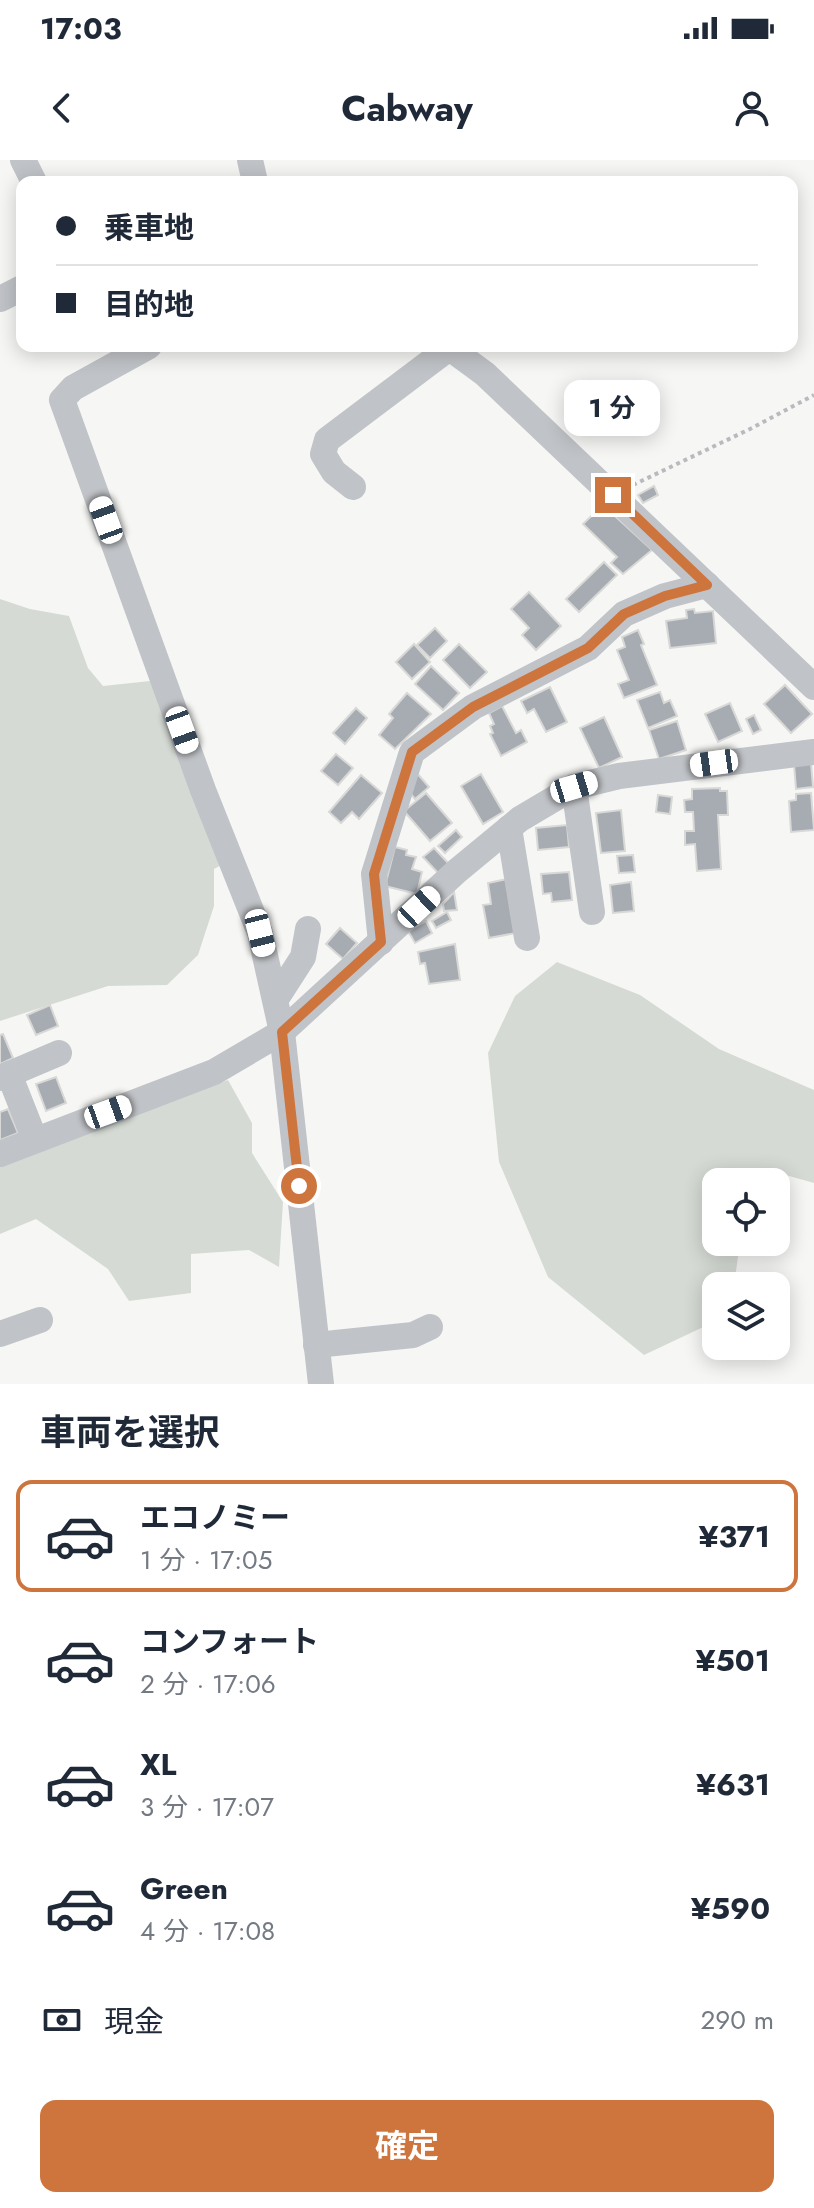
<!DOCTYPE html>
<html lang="ja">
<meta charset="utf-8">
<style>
body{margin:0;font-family:Jost,"Noto Sans JP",sans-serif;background:#f6f6f7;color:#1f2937;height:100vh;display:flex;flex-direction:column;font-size:30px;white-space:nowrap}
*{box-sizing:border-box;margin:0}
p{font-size:26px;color:#747a83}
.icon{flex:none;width:44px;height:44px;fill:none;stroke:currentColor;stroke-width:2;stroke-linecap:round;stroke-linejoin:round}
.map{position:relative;height:1224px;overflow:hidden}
.drawer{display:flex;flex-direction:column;background:#fff;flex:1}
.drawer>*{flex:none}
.guide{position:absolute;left:16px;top:16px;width:782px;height:176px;border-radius:16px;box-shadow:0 4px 20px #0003;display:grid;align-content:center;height:176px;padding:0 40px;background:#fff}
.fabs{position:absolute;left:702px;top:1008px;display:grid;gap:16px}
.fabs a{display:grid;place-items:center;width:88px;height:88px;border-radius:16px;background:#fff;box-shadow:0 4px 20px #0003;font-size:40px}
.end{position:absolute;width:36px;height:36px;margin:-18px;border:10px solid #ce743d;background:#fff;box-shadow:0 0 0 4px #fff}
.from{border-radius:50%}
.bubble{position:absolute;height:56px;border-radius:16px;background:#fff;box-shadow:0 4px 20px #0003;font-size:26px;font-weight:700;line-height:56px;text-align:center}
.car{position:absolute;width:24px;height:48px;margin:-24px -12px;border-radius:10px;box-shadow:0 0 6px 2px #0007;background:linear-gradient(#fff 24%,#345 0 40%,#fff 0 76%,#345 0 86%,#fff 0)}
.guide b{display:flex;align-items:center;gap:28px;height:76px;font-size:30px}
.guide b+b{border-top:2px solid #e0e1e3}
.guide i{width:20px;height:20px;background:#1f2937}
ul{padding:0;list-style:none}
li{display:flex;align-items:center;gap:24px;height:112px;margin:0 16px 12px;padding:0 24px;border:4px solid transparent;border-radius:16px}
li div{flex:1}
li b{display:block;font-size:30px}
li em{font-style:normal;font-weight:700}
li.active{border-color:#ce743d}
li>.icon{width:72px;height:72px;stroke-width:1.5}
h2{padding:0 40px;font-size:36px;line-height:96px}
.pay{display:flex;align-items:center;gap:20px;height:88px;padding:0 40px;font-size:30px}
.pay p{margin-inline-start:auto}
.action{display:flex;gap:16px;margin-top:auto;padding:16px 40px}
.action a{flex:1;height:92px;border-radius:16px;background:#ce743d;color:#fff;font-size:32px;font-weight:700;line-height:92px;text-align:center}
.status{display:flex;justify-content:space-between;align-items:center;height:56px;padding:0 40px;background:#fff;direction:ltr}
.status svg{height:22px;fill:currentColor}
header{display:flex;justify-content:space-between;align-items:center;height:104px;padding:0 40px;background:#fff;font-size:36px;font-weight:700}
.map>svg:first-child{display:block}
.green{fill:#d5dbd4}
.building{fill:#a7acb3;stroke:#d8d8d6;stroke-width:2}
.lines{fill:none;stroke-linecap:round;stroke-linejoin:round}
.path{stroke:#b8babd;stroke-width:4;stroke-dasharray:4 4;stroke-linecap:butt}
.street{stroke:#c0c3c7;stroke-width:26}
.route{stroke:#ce743d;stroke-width:10}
</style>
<div class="status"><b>17:03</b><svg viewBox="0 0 49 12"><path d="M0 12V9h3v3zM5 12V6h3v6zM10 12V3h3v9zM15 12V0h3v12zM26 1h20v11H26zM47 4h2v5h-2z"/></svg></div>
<header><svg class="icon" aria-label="back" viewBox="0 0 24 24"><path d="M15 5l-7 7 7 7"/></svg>Cabway<svg class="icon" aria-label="person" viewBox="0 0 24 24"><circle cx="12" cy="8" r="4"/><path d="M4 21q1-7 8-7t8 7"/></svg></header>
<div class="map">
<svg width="814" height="1224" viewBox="0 0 814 1224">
<rect width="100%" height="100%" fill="#f6f7f4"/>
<g class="green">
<polygon points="0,439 30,449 69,456 88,508 103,526 150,521 229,701 214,709 214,746 198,795 167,825 108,826 0,861"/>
<polygon points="557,802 640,835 719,889 814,930 814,1023 782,1014 775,1022 716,1022 716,1082 740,1082 734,1126 716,1126 716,1161 644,1195 548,1117 499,1002 488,893 515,836"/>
<polygon points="228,920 252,963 252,993 283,1042 279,1107 249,1090 191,1094 191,1133 129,1141 108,1109 36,1059 0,1074 0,1004 55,981"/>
</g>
<g class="building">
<polygon points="654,326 658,335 643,343 638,335"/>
<polygon points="603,345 652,390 623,414 611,403 617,397 583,364"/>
<polygon points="604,402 617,415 579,452 566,439"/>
<polygon points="529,432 561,466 536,490 522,475 529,468 511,449"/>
<polygon points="694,449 695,453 713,451 716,483 670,488 666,461 687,458 686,450"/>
<polygon points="435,468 447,481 430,498 417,485"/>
<polygon points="638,470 644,484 641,485 657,525 624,538 618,524 629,520 617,490 625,487 622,477"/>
<polygon points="414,484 430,502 412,519 396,502"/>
<polygon points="459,484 487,512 470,528 443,500"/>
<polygon points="431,506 459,533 443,550 415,524"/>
<polygon points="785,525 812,554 791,573 764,544"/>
<polygon points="550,527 567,562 546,572 534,549 527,553 521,541"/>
<polygon points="660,532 664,543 670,540 677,556 648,568 637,540"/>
<polygon points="407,533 431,554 395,589 379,575 393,558 389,554"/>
<polygon points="730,543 742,571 718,582 705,554"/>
<polygon points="502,546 516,573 521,570 527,582 501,596 490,574 493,573 490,566 494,564 489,553"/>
<polygon points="356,548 367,558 345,584 333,573"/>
<polygon points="754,555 761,570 753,574 746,559"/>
<polygon points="604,557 622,597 599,608 580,568"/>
<polygon points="677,561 686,590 659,599 649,570"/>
<polygon points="336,594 353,608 338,625 321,611"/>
<polygon points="811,603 813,627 796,629 794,604"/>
<polygon points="416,612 429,627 415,639 410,633"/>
<polygon points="481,614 503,652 483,664 461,626"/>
<polygon points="361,615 382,633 359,659 352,652 341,663 329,652"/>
<polygon points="720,628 720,631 727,631 728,655 718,655 721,709 697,711 695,684 685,685 685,671 694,671 693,652 685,652 684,640 692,639 692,629"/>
<polygon points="426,633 452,663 430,681 404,651"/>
<polygon points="811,633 814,670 791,672 789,641 796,640 796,634"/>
<polygon points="658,635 672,637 670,654 656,652"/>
<polygon points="621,650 625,691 601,693 596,653"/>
<polygon points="567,665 569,687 538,690 536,668"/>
<polygon points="456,670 462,677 445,693 438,686"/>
<polygon points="395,687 407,690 406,695 416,697 412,709 422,712 417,734 385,726"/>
<polygon points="434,688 449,704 438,713 423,697"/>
<polygon points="633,695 635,712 619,713 617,696"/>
<polygon points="569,712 572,740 552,742 551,733 543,734 541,714"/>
<polygon points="507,719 516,773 489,778 483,745 491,744 488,723"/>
<polygon points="631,722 634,751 613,753 610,725"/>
<polygon points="454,732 457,750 444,751 443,744"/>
<polygon points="447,752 451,760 436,768 432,761"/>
<polygon points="426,761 432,773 415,783 408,771"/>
<polygon points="340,768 357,783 343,799 326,784"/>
<polygon points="455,784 460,820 429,824 425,803 420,804 418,792"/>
<polygon points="50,845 58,866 36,875 27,855"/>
<polygon points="3,874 13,898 0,904 0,875"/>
<polygon points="56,917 66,943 46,951 36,924"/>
<polygon points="8,949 18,973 0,980 0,952"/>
</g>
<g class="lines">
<polyline class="path" points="633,325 752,268 814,235"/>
<g class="street">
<polyline points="23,0 34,22"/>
<polyline points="250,0 255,22"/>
<polyline points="0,139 22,128"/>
<polyline points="149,186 73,228 62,240 203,630 260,773 282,872 321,1224"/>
<polyline points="447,186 485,214 814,527"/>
<polyline points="353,327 334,312 323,294 327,280 449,188"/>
<polyline points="574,627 592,752"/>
<polyline points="509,668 527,778"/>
<polyline points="381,782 374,714 412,592 473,547 588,488 624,454 665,436 707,425"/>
<polyline points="276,839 303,797 308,769"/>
<polyline points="9,914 35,980"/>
<polyline points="0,918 59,893"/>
<polyline points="0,994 214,912 282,872 457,711 520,659 574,627 619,616 814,592"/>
<polyline points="0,1174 40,1160"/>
<polyline points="316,1185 413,1175 430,1167"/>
</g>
</g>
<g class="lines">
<polyline class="route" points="299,1026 282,872 381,782 374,714 412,592 473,547 588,488 624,454 665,436 707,425 613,335"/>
</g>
</svg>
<div class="fabs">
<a><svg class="icon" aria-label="locate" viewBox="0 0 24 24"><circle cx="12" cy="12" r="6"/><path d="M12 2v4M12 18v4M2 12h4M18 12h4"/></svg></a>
<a><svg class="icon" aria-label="layers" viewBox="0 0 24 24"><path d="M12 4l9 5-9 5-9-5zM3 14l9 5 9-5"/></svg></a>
</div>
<i class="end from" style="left:299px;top:1026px"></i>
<i class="end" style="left:613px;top:335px"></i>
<div class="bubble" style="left:564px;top:220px;width:96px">1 分</div>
<i class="car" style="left:106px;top:360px;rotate:340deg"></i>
<i class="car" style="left:182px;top:570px;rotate:160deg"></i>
<i class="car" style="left:714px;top:603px;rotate:262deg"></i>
<i class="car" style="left:574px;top:627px;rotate:73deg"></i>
<i class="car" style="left:419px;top:747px;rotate:47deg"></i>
<i class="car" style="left:260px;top:773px;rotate:166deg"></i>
<i class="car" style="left:108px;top:952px;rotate:70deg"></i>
<div class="guide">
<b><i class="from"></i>乗車地</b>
<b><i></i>目的地</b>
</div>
</div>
<section class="drawer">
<h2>車両を選択</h2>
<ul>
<li class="active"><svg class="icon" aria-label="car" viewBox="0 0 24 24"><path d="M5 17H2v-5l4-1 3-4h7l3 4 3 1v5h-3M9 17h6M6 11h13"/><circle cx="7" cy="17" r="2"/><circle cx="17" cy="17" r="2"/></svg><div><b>エコノミー</b><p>1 分 · 17:05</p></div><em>¥371</em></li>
<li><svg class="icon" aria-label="car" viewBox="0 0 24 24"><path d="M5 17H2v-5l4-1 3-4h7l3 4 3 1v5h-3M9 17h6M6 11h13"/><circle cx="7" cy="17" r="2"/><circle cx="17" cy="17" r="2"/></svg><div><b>コンフォート</b><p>2 分 · 17:06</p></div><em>¥501</em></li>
<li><svg class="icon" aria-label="car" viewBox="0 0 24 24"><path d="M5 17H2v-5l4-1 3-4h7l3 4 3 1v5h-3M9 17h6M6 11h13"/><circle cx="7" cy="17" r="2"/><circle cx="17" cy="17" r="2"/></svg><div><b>XL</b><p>3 分 · 17:07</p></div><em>¥631</em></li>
<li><svg class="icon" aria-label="car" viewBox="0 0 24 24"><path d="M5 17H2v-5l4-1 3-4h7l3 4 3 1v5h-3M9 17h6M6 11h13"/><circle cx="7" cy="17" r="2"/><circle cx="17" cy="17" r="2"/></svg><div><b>Green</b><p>4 分 · 17:08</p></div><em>¥590</em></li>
</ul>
<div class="pay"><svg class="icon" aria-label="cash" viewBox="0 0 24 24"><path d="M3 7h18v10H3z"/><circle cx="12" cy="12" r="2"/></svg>現金<p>290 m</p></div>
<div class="action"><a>確定</a></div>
</section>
